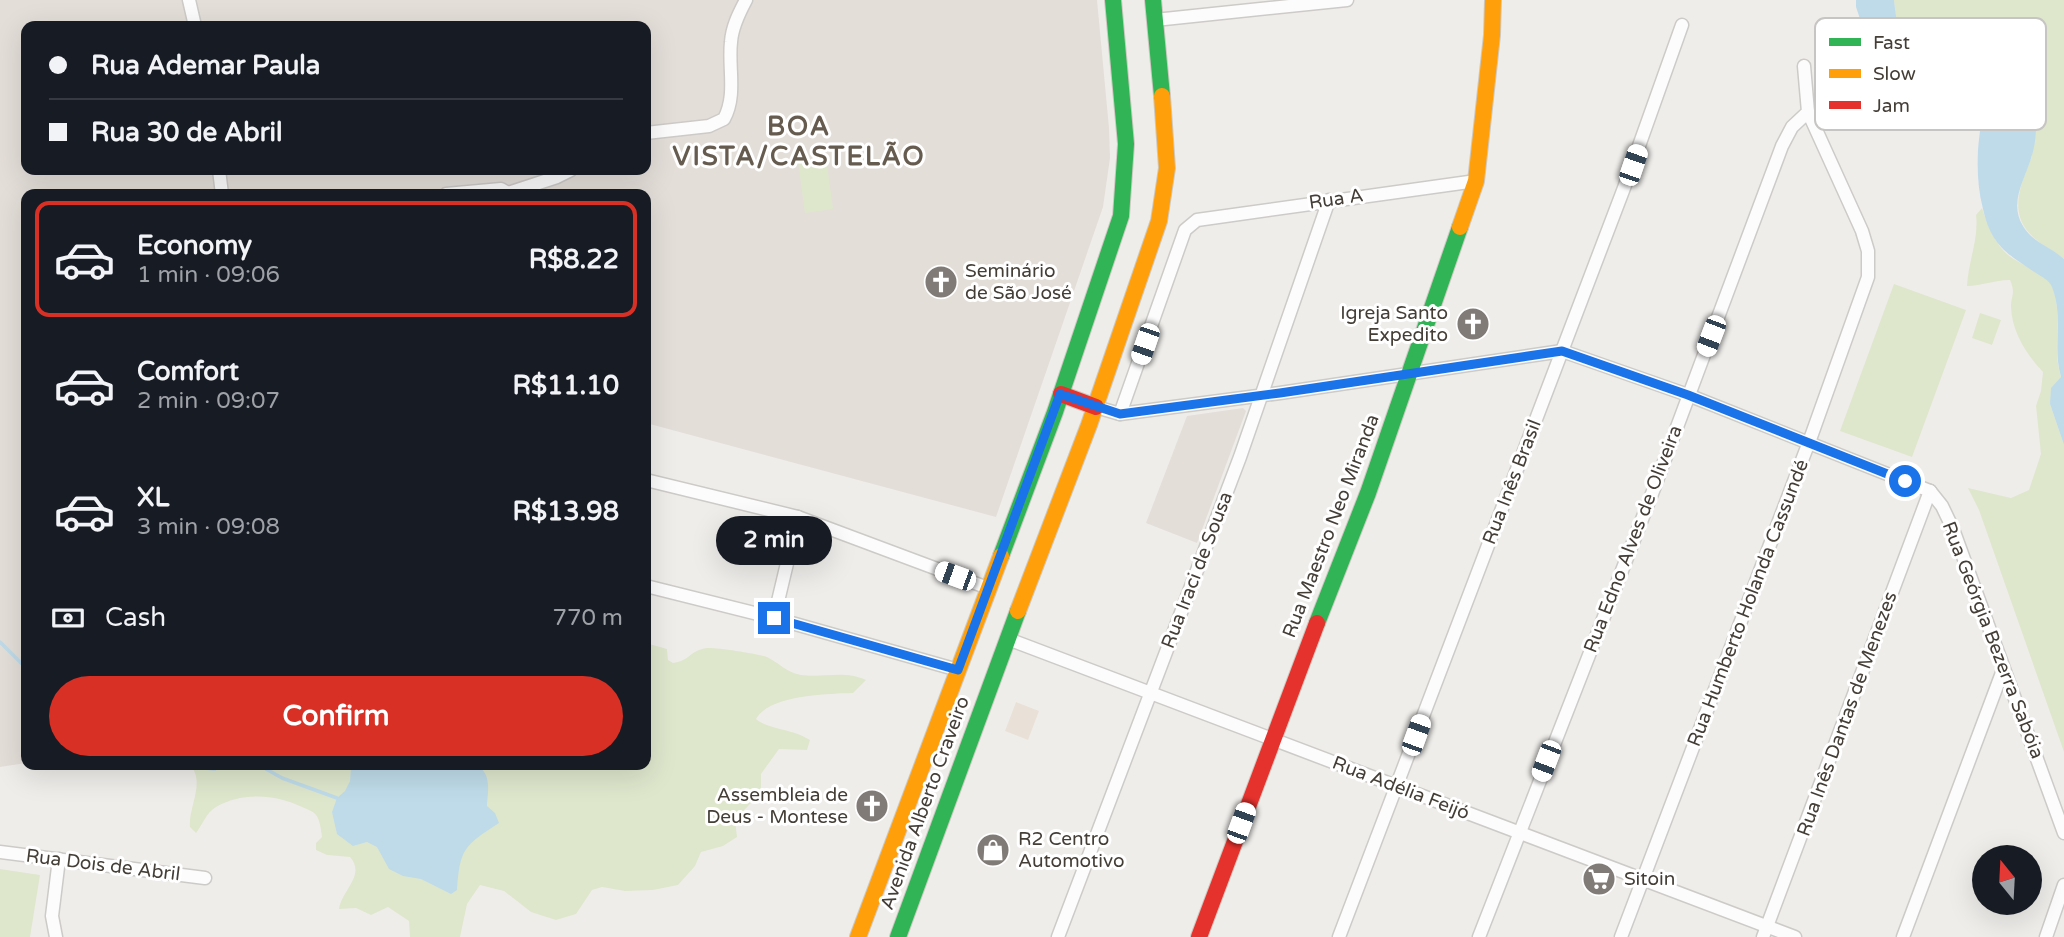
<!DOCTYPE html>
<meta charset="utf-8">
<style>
body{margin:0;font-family:"Varela Round",sans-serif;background:#242831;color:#f1f3f6;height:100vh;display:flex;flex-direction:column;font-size:26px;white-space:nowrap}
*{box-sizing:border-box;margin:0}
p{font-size:23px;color:#9ea1a6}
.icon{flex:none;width:38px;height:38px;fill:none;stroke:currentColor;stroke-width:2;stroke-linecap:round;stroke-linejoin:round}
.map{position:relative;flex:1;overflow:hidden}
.details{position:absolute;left:21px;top:189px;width:630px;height:581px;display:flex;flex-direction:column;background:#171b24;border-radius:14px;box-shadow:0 7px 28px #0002}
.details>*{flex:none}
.hud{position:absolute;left:21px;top:21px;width:630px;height:154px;border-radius:14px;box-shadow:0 7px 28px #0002;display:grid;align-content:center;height:154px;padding:0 28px;background:#171b24}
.needle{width:46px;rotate:342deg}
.buttons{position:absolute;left:1972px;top:845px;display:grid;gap:14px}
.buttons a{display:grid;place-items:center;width:70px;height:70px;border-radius:50%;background:#171b24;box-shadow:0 7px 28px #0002;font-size:35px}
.end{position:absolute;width:32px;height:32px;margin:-16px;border:9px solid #1a73e8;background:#fff;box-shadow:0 0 0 4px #fff}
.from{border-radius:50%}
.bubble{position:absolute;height:49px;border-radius:24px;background:#171b24;box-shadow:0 7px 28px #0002;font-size:23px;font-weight:800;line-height:49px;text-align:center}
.car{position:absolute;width:21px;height:42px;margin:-21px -10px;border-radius:9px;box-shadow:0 0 5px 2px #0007;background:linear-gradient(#fff 24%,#345 0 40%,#fff 0 76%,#345 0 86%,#fff 0)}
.hud b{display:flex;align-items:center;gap:24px;height:66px;font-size:26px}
.hud b+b{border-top:2px solid #363941}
.hud i{width:18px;height:18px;background:#f1f3f6}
ul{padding:12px 0 0;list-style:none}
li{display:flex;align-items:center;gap:21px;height:116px;margin:0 14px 10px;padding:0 14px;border:4px solid transparent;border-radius:14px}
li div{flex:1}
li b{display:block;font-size:26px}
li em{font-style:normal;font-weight:800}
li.selected{border-color:#d93025}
li>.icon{width:63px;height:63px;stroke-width:1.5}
.pay{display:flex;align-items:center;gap:18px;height:77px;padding:0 28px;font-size:26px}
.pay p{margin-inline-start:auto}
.cta{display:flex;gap:14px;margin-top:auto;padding:14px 28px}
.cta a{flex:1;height:80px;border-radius:42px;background:#d93025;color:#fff;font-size:28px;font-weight:800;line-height:80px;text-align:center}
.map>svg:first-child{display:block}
.residential{fill:#e3ded8;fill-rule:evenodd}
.commercial{fill:#e9e1d7}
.green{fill:#dee7cc}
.water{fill:#bfdbe9}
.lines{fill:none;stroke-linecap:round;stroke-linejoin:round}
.stream{stroke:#bfdbe9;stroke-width:3.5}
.street-casing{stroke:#cdcbc8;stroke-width:15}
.fast-casing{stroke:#cec9c2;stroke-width:18}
.slow-casing{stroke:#cec9c2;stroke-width:18}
.jam-casing{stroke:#cec9c2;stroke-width:18}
.street{stroke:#fdfcfc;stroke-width:12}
.fast{stroke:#30b455;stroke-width:16}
.slow{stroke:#ff9f0a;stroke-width:16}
.jam{stroke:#e5322d;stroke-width:16}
.route{stroke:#1a73e8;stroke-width:9}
.labels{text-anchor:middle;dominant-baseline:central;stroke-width:6;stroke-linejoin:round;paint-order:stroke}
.street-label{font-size:19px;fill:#443e37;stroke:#fff}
.poi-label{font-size:19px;fill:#443e37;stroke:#fff;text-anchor:start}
.district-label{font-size:26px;font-weight:bold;letter-spacing:2px;fill:#665b4f;stroke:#fff}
.key{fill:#fff;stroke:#c7c5c3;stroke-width:2}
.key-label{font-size:19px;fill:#443e37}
</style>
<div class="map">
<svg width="2064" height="937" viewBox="0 0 2064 937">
<rect width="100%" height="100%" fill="#efedea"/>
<g class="residential">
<path d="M0,0H1097L1109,128L1110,158L1103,207L996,517L646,423V194H26V763L0,767ZM26,26H646V170H26Z"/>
<polygon points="1243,408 1246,411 1197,543 1146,523 1187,416"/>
</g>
<polygon class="commercial" points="1016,702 1039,711 1028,740 1005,731"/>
<g class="green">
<path d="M1894,0H2064V259C2055,251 2042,246 2033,237C2007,213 2021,184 2032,156L1969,64C1957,67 1943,73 1932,72C1900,69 1896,24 1894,0Z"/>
<polygon points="826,157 833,209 805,213 798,161"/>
<path d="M1982,208C1987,223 1995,244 2008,255C2019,264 2046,274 2052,286C2064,317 2051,346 2061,377L2050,404L2064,445V752L1979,510L1968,488L2011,498L2029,490L2041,454L2036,406L2041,391L2043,372C2026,354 2012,332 2011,307C2011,295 2016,294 2010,280C1994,280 1982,286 1967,286C1968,262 1979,239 1976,215Z"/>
<polygon points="1894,284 1966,310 1912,457 1840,431"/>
<polygon points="1980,313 2001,320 1992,345 1972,338"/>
<path d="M646,643L667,649L668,660L673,663C690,661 690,650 707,648C715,647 760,654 767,657C778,662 787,673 801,675C823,678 845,670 866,680L853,693C828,694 769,695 756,719C769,730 792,728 810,740L807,750L779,749L761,774V792L735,820L737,837L723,846L701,852L695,866L678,885L653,890L625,891L602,887L592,890L576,914L556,920L531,912L504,891L480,885L467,904L460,937H410L409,921L388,907L371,915L356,908L339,909C342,890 366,875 350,857L327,855L316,850V843L322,837C321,830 320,820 316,815C313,811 306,809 302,807C275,794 242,792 216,807C206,813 203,824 196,833L190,827C188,807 206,782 190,765H646Z"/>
<polygon points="0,869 40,875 30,937 0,937"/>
</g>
<g class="water">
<path d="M1856,0H1894C1908,139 1979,20 2029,82C2034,88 2035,100 2036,107C2036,124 2037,139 2032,155C2026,178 2008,202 2023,226C2032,242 2051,247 2064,259V445L2050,404L2051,388L2061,377C2052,346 2064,318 2052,287C2049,280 2042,277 2036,273C2007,254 1991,245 1983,209C1978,190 1977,170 1978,150C1979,133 1984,119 1976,102C1958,96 1940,106 1922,101C1877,90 1869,44 1856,7Z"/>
<path d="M355,765H476C492,773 488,791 487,806L495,813L499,823C464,846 460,848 457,890L451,894L421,879L403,876L389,869L377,847L367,842L353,846L337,834L332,812L337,798L345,791L350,781L351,768Z"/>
</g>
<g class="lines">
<g class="stream">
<polyline points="0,642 26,668"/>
<polyline points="168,765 215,769 224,765"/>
<polyline points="259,765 282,778 337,798"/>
</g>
<defs>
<g id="street">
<polyline points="189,0 195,26"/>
<polyline points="1155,20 1347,0"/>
<path d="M646,133L709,126L724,119C737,95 728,67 731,42C732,27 739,13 746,0"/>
<polyline points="219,170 222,194"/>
<polyline points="508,193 557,177 571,170"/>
<polyline points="446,194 501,189 510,194"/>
<polyline points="1096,407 1120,414 1280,393 1562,351 1688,395 1930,491"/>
<polyline points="1120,414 1185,230 1197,220 1476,181"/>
<polyline points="646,480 798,517 988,588"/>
<polyline points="1930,491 1942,506 1953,529 2064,833"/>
<polyline points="646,586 774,618 958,670"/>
<polyline points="774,618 798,517"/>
<polyline points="1008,639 1795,937"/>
<polyline points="0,852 205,878"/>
<polyline points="56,937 52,916 59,859"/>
<polyline points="1058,937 1240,457 1329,200"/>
<polyline points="1339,937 1624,188 1682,25"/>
<polyline points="1479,937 1655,486 1782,146 1792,127 1808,112 1804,66"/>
<polyline points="1621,937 1812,434 1868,277 1868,251 1862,231 1808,112"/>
<polyline points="1763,937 1930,491"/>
<polyline points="1903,937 2003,670"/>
<polyline points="2046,937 2064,885"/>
</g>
<g id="fast">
<polyline points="1153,0 1162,96"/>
<polyline points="1001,556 1055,412 1121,216 1126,144 1113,0"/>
<polyline points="1317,623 1368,493 1460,227"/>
<polyline points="898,937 1018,611"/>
</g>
<g id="slow">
<polyline points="1460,227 1476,181 1492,35 1493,0"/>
<polyline points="1018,611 1089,425 1159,221 1167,168 1162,96"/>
<polyline points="858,937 1001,556"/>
</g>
<g id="jam">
<polyline points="1061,394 1096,407"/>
<polyline points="1199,937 1317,623"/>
</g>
</defs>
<use href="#street" class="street-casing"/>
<use href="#fast" class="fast-casing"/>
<use href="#slow" class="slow-casing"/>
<use href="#jam" class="jam-casing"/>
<use href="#street" class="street"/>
<use href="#fast" class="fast"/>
<use href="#slow" class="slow"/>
<use href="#jam" class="jam"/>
</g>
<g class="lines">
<polyline class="route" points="774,618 958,670 1060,394 1120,414 1280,393 1562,351 1688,395 1905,481"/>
</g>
<defs>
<symbol id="church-disc" viewBox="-11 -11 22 22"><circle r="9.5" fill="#807b76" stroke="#fff"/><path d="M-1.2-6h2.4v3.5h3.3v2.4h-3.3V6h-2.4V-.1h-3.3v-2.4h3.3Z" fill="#fff"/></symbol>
<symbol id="shop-disc" viewBox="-11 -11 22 22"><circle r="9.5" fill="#807b76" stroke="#fff"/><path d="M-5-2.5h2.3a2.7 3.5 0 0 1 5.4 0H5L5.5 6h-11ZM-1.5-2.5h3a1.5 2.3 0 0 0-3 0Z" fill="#fff"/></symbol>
<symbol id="supermarket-disc" viewBox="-11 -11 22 22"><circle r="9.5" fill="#807b76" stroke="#fff"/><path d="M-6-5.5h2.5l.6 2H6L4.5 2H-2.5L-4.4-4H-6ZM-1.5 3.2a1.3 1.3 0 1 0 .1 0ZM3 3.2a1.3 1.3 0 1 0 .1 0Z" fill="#fff"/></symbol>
</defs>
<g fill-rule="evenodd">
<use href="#church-disc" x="922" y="263" width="38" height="38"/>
<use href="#church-disc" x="1454" y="305" width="38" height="38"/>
<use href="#church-disc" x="853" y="787" width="38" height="38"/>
<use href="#shop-disc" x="974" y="831" width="38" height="38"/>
<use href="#supermarket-disc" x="1580" y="860" width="38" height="38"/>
</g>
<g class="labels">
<g class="street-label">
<text transform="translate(1336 199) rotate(-8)">Rua A</text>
<text transform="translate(1512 482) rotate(-69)">Rua Inês Brasil</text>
<text transform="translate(1331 526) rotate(-69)">Rua Maestro Neo Miranda</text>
<text transform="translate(1633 539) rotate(-69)">Rua Edno Alves de Oliveira</text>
<text transform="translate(1197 570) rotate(-69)">Rua Iraci de Sousa</text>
<text transform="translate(1748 603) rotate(-69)">Rua Humberto Holanda Cassundé</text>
<text transform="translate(1993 640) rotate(69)">Rua Geórgia Bezerra Sabóia</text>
<text transform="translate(1847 714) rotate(-70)">Rua Inês Dantas de Menezes</text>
<text transform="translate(1401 788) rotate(21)">Rua Adélia Feijó</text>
<text transform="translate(925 803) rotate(-70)">Avenida Alberto Craveiro</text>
<text transform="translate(103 865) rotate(7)">Rua Dois de Abril</text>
</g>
<g class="poi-label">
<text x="965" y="271">Seminário<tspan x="965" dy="22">de São José</tspan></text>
<text x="1448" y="313" text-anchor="end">Igreja Santo<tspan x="1448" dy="22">Expedito</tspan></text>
<text x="848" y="795" text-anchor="end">Assembleia de<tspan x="848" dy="22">Deus - Montese</tspan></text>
<text x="1018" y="839">R2 Centro<tspan x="1018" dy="22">Automotivo</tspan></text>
<text x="1624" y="879">Sitoin</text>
</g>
<g class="district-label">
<text x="799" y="126">BOA<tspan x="799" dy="30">VISTA/CASTELÃO</tspan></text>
</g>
</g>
<rect x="1815" y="18" width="231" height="112" rx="10" class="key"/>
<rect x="1829" y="38" width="32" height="8" fill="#30b455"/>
<rect x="1829" y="69" width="32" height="9" fill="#ff9f0a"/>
<rect x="1829" y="101" width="32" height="8" fill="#e5322d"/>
<g class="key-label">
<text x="1873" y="49">Fast</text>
<text x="1873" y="80">Slow</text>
<text x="1873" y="112">Jam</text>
</g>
</svg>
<div class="buttons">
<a><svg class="needle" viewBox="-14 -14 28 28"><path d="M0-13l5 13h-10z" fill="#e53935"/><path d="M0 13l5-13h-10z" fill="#9ea1a6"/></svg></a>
</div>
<i class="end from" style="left:1905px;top:481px"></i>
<i class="end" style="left:774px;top:618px"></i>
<div class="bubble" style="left:716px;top:516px;width:116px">2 min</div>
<i class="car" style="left:1633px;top:165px;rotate:19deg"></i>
<i class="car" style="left:1711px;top:336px;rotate:201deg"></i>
<i class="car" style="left:1145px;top:344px;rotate:199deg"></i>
<i class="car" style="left:955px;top:576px;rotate:290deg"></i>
<i class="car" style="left:1416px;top:735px;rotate:20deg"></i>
<i class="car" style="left:1546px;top:761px;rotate:201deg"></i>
<i class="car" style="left:1241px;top:823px;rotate:20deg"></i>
<div class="hud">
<b><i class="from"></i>Rua Ademar Paula</b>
<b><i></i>Rua 30 de Abril</b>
</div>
<section class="details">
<ul>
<li class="selected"><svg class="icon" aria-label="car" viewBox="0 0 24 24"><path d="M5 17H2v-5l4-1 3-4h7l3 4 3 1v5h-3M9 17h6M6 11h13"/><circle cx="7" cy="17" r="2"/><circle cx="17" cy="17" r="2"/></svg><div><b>Economy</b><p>1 min · 09:06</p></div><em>R$8.22</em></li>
<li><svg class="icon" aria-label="car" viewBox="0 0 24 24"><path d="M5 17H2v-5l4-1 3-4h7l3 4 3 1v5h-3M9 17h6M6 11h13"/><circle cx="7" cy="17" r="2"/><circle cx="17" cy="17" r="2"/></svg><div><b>Comfort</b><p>2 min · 09:07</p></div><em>R$11.10</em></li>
<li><svg class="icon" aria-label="car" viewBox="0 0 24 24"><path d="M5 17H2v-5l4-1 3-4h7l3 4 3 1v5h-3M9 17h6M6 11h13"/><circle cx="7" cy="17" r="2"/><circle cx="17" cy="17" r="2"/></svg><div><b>XL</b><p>3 min · 09:08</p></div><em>R$13.98</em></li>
</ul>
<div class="pay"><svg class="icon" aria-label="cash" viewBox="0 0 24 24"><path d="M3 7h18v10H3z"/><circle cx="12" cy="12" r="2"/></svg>Cash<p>770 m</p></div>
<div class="cta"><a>Confirm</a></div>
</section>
</div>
